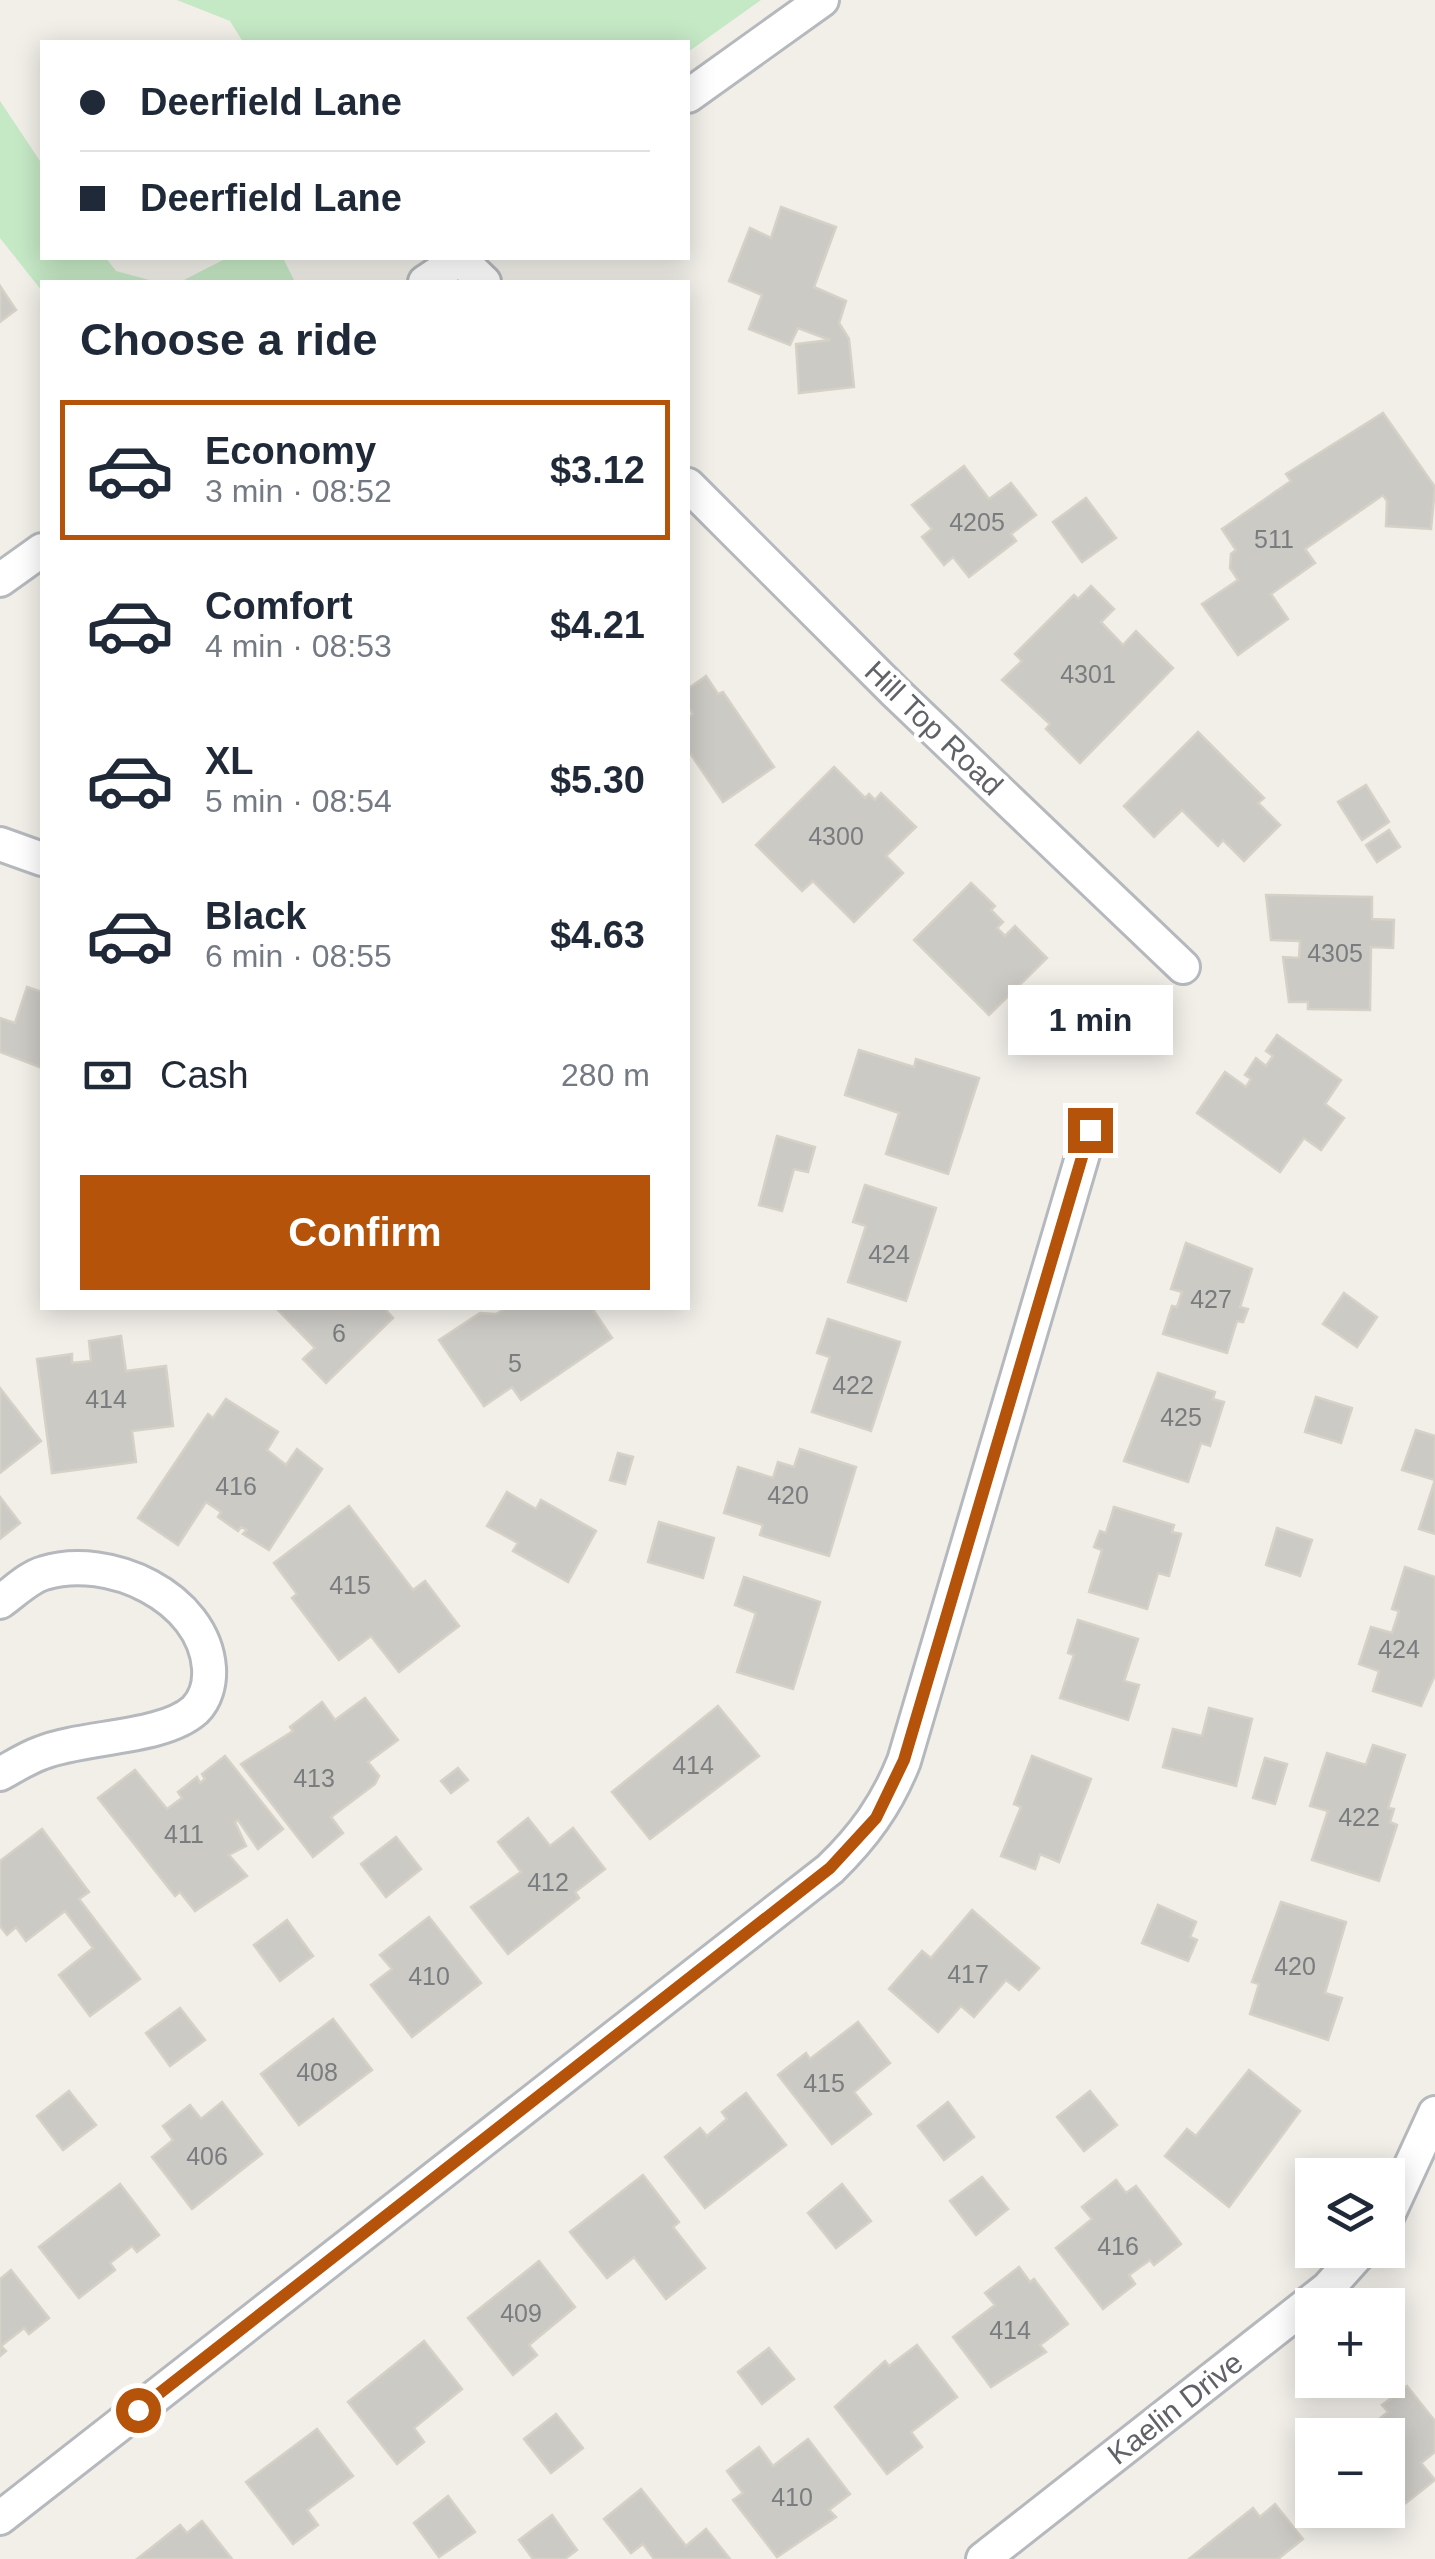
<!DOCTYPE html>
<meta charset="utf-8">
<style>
body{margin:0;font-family:Arial,sans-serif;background:#f6f6f7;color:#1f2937;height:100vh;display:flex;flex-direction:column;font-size:38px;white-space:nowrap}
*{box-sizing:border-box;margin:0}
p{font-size:32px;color:#747a83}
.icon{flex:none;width:55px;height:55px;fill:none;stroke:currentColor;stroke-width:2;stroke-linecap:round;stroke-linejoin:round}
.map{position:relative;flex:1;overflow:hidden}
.drawer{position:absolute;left:40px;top:280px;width:650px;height:1030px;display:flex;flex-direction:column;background:#fff;border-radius:0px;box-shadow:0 5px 25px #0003}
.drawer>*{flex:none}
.guide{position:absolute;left:40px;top:40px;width:650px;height:220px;border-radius:0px;box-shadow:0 5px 25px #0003;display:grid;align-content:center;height:220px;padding:0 40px;background:#fff}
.fabs{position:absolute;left:1295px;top:2158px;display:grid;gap:20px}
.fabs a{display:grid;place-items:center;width:110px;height:110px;border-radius:0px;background:#fff;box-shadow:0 5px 25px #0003;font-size:50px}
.end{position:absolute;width:45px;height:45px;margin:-22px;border:12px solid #b45309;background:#fff;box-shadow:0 0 0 5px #fff}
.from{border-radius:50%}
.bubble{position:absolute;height:70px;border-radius:0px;background:#fff;box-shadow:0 5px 25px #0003;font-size:32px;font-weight:600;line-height:70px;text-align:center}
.guide b{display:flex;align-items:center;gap:35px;height:95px;font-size:38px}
.guide b+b{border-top:2px solid #e0e1e3}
.guide i{width:25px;height:25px;background:#1f2937}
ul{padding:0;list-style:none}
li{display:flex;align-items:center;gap:30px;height:140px;margin:0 20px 15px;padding:0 20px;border:5px solid transparent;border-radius:0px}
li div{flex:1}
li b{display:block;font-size:38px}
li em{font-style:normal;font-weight:600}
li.on{border-color:#b45309}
li>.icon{width:90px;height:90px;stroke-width:1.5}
h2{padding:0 40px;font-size:45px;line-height:120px}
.pay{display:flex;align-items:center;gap:25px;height:110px;padding:0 40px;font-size:38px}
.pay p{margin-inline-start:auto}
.action{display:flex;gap:20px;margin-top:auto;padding:20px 40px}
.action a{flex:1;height:115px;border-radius:0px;background:#b45309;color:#fff;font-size:40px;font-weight:600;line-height:115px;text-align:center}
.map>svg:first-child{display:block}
.green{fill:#c5e8c5}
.building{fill:#cccac5;stroke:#d6d1c6;stroke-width:2.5}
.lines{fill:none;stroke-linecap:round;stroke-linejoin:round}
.street-casing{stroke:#b5b8bc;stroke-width:38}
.street{stroke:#fff;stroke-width:32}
.route{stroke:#b45309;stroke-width:12}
.labels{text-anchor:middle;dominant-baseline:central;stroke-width:9;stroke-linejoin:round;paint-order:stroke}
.number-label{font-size:25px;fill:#7a7d7f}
.street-label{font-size:30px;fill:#5f6368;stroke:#fff}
</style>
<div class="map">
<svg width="1435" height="2559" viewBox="0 0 1435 2559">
<rect width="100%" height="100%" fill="#f1efe8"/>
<g class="green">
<polygon points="177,0 761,0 688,52 688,42 243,42 230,21"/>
<polygon points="0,101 42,164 42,258 106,258 116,271 157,282 42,282 42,291 0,238"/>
<polygon points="227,258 283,258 295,282 180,282"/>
</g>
<g class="building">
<polygon points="781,207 836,227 814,287 846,301 839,323 849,339 854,387 799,393 796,344 830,340 798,328 790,345 749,329 762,295 729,281 750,228 771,238"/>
<polygon points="0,286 16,310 0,322"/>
<polygon points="1383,413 1435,487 1431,529 1386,526 1387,501 1383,495 1305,549 1315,563 1271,594 1288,619 1238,655 1202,604 1238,580 1230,568 1231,554 1236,550 1222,529 1291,481 1286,474"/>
<polygon points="964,466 989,499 1011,483 1036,515 1011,534 1016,541 969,577 953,557 944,565 922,537 932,529 912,505"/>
<polygon points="1086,498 1116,538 1082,562 1053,522"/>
<polygon points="1091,586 1114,609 1101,622 1123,645 1136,631 1173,668 1080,763 1046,729 1050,724 1002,680 1022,661 1015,654 1074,595 1078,599"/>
<polygon points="706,676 718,694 723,692 774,767 723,802 688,750 688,718 693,714 688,706 688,689"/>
<polygon points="1198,732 1264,798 1258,803 1280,825 1244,861 1223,840 1218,846 1182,810 1154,837 1124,806"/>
<polygon points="834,767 865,798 869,794 875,800 881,793 916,827 886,856 903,873 854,922 813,881 802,891 756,845"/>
<polygon points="1366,785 1389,822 1362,840 1338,802"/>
<polygon points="1389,830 1400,847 1377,862 1366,845"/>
<polygon points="971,883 995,906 991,910 1003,922 997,928 1005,936 1015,926 1047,958 989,1015 914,940"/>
<polygon points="1266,895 1372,897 1372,919 1394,920 1393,948 1371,947 1370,1010 1308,1009 1308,1002 1289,1002 1283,957 1299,958 1300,941 1271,940"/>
<polygon points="27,987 42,992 42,1068 0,1052 0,1018 15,1023"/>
<polygon points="1277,1035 1341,1080 1325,1104 1344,1118 1321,1150 1304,1138 1280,1172 1197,1113 1225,1072 1246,1087 1251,1079 1245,1075 1256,1058 1266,1066 1273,1056 1266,1051"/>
<polygon points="859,1050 914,1067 916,1059 979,1078 948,1174 886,1154 899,1113 845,1095"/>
<polygon points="777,1136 815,1147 808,1172 794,1169 782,1211 759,1205"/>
<polygon points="865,1185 936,1208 906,1301 848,1282 866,1226 853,1222"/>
<polygon points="1186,1243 1252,1269 1240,1307 1248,1309 1243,1322 1237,1321 1227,1353 1163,1334 1172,1306 1177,1307 1182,1292 1171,1289"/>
<polygon points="1344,1293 1377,1317 1357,1347 1323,1324"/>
<polygon points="276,1308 384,1308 393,1318 326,1383 303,1359 315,1348"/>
<polygon points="507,1308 592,1308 612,1338 521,1400 512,1387 484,1406 439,1340 480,1313 496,1314"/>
<polygon points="828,1319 900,1342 871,1431 812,1412 830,1357 817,1353"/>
<polygon points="121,1336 126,1371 166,1366 173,1426 132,1431 136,1462 52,1473 37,1359 72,1354 72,1363 91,1361 89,1341"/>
<polygon points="1158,1373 1215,1392 1213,1399 1224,1402 1210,1446 1201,1443 1188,1482 1124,1461"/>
<polygon points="0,1388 41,1441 0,1473"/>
<polygon points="1316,1397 1352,1408 1341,1443 1305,1432"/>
<polygon points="226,1399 278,1432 267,1450 286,1465 297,1449 322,1469 269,1550 243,1534 247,1530 241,1527 238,1531 218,1517 221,1512 206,1502 178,1545 138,1518 208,1414 213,1418"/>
<polygon points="1416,1430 1435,1436 1435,1534 1419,1529 1435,1480 1402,1470"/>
<polygon points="800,1449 856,1467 829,1556 760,1535 763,1525 724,1513 738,1467 773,1478 778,1462 794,1467"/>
<polygon points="618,1453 633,1457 625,1484 610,1480"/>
<polygon points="507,1492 536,1509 541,1500 596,1531 568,1582 513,1551 518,1543 487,1526"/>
<polygon points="0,1497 20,1523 0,1539"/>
<polygon points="349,1506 413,1590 425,1581 459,1626 399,1672 371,1636 339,1660 292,1598 297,1594 274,1563"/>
<polygon points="1114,1507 1174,1525 1172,1532 1181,1534 1169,1576 1158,1573 1147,1609 1089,1592 1102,1550 1094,1547 1100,1531 1106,1533"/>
<polygon points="659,1522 714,1538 703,1578 648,1562"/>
<polygon points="1277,1528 1312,1540 1300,1576 1266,1565"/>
<polygon points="1405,1567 1435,1577 1435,1675 1421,1706 1373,1691 1379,1671 1359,1664 1371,1627 1392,1633 1399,1611 1392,1609"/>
<polygon points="744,1577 820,1602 793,1689 737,1672 756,1613 735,1605"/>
<polygon points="1078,1620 1138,1639 1124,1681 1139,1685 1128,1720 1060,1698 1074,1655 1068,1653"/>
<polygon points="365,1698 398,1740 368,1762 379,1776 375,1784 331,1817 343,1833 313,1857 241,1764 293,1731 290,1727 322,1702 335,1720"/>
<polygon points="718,1706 759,1756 650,1839 612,1792"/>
<polygon points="1209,1708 1252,1719 1236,1786 1163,1767 1173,1729 1202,1736"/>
<polygon points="1373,1745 1405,1755 1388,1808 1394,1809 1390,1822 1397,1825 1379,1881 1312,1860 1328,1811 1310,1806 1327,1753 1366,1765"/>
<polygon points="225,1756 283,1829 258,1849 238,1820 235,1822 246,1846 229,1855 247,1876 195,1911 180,1892 175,1896 98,1798 135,1770 167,1809 182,1798 178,1792 197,1777 200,1783 205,1779 202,1774"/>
<polygon points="1032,1756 1091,1779 1059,1862 1040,1854 1035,1869 1001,1856 1021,1807 1014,1804"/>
<polygon points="1265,1758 1287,1764 1275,1804 1253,1798"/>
<polygon points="458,1768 468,1780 451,1793 441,1781"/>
<polygon points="528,1818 550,1846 573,1828 605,1869 575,1892 579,1898 508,1954 471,1907 521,1872 498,1842"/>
<polygon points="42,1829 89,1892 79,1899 140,1979 90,2016 59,1975 93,1948 65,1911 26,1941 16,1927 7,1935 0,1926 0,1861"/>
<polygon points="396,1837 421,1869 386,1897 361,1864"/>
<polygon points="1281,1902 1346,1922 1325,1993 1342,1998 1328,2040 1250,2014 1259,1984 1252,1982"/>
<polygon points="1158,1905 1196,1922 1190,1937 1197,1940 1188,1961 1142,1943"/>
<polygon points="972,1910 1039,1968 1019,1990 1006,1980 974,2017 961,2006 938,2032 889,1989 922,1951 931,1958"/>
<polygon points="429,1917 481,1983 412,2037 371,1985 392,1969 380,1955"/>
<polygon points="287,1920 313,1956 280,1981 254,1945"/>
<polygon points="180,2008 205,2040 170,2066 146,2033"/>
<polygon points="333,2019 372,2070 299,2125 261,2074"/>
<polygon points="858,2022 890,2063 854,2092 871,2114 832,2144 778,2075 806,2053 810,2059"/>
<polygon points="1249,2070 1300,2111 1229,2207 1165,2156 1187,2129 1196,2136"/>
<polygon points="69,2091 96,2125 63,2150 37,2116"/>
<polygon points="1090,2091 1117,2125 1084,2151 1057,2117"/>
<polygon points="746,2093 786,2145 705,2208 665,2157 700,2128 707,2136 727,2119 722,2112"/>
<polygon points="222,2102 262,2154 192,2209 152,2157 173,2140 163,2126 190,2105 201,2119"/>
<polygon points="948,2102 974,2137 944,2160 918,2126"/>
<polygon points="643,2175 679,2222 673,2227 705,2268 666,2299 634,2257 607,2278 570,2232"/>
<polygon points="982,2177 1008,2209 976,2235 950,2201"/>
<polygon points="1116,2180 1126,2193 1136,2186 1181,2244 1154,2265 1150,2260 1129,2275 1135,2284 1103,2309 1056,2248 1092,2219 1082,2207"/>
<polygon points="120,2184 159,2235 137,2252 132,2246 110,2263 115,2270 79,2298 39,2247"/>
<polygon points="842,2184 871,2221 836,2248 808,2213"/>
<polygon points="539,2261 575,2307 529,2345 537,2355 513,2375 468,2318"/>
<polygon points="1019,2267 1030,2282 1034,2279 1068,2324 1040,2345 1046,2352 991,2387 953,2337 995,2305 985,2293"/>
<polygon points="11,2270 49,2318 29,2334 24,2328 1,2346 6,2351 0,2356 0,2279"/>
<polygon points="424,2341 462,2389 414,2428 424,2442 397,2464 348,2402"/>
<polygon points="917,2345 957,2397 911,2432 922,2447 887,2474 835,2407 885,2361 889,2366"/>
<polygon points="769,2348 794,2379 762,2404 738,2372"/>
<polygon points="1407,2386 1435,2421 1435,2452 1421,2463 1435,2480 1406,2503 1393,2485 1388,2489 1388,2435 1359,2435 1388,2412 1382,2405"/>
<polygon points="556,2414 583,2448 551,2473 524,2439"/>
<polygon points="317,2429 353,2476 307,2510 318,2525 293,2544 246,2482"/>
<polygon points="808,2439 850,2494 829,2510 836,2517 777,2557 733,2500 743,2493 727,2471 759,2447 773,2466"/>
<polygon points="641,2489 686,2546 706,2529 730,2559 654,2559 643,2544 631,2553 604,2519"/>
<polygon points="448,2496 475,2532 439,2557 414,2523"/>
<polygon points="1275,2504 1303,2539 1278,2559 1189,2559 1253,2508 1260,2517"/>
<polygon points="552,2515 577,2550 565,2559 533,2559 519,2540"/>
<polygon points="202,2521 232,2559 137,2559 180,2525 187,2533"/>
</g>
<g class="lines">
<defs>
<g id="street">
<polyline points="688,96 822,0"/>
<polyline points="460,259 484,282"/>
<polyline points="425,282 461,258"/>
<polyline points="688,485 895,692 1183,967"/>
<polyline points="0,580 42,550"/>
<polyline points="0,844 42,859"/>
<path d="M0,1602C13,1593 29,1577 44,1573C109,1553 204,1597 209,1668C210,1683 206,1699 195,1710C163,1739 82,1736 41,1753C27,1758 13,1767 0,1774"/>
<polyline points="1388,2215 1435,2113"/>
<path d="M0,2518L830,1869C864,1836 887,1804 904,1761L1090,1130"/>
<polyline points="983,2559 1328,2288 1362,2250"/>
</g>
</defs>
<use href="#street" class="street-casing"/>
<use href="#street" class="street"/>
</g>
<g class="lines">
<polyline class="route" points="138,2410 830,1868 876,1818 904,1760 1090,1130"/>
</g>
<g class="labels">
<g class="number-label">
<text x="977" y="522">4205</text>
<text x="1274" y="539">511</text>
<text x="1088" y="674">4301</text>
<text x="836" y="836">4300</text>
<text x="1335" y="953">4305</text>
<text x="889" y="1254">424</text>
<text x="1211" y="1299">427</text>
<text x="339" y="1333">6</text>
<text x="515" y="1363">5</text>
<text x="853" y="1385">422</text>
<text x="106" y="1399">414</text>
<text x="1181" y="1417">425</text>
<text x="236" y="1486">416</text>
<text x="788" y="1495">420</text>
<text x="350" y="1585">415</text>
<text x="1399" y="1649">424</text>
<text x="693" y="1765">414</text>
<text x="314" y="1778">413</text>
<text x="1359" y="1817">422</text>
<text x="184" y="1834">411</text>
<text x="548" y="1882">412</text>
<text x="1295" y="1966">420</text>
<text x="968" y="1974">417</text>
<text x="429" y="1976">410</text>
<text x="317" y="2072">408</text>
<text x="824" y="2083">415</text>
<text x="207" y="2156">406</text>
<text x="1118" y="2246">416</text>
<text x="521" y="2313">409</text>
<text x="1010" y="2330">414</text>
<text x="792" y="2497">410</text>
</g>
<g class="street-label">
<text transform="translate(934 728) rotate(44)">Hill Top Road</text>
<text transform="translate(1175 2408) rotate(-38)">Kaelin Drive</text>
</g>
</g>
</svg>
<div class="fabs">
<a><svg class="icon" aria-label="layers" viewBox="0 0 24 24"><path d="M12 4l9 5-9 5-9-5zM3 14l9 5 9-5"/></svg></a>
<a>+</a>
<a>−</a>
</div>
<i class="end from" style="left:138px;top:2410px"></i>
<i class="end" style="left:1090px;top:1130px"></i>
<div class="bubble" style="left:1008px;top:985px;width:165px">1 min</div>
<div class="guide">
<b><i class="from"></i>Deerfield Lane</b>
<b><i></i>Deerfield Lane</b>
</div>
<section class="drawer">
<h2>Choose a ride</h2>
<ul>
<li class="on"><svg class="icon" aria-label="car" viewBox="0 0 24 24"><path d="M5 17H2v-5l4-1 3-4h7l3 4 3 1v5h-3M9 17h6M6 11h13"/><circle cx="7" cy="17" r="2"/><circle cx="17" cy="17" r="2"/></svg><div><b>Economy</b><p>3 min · 08:52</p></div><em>$3.12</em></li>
<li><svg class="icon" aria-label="car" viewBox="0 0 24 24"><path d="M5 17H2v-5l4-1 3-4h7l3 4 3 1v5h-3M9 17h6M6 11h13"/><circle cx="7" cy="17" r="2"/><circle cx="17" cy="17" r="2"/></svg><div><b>Comfort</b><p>4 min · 08:53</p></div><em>$4.21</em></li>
<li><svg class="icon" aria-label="car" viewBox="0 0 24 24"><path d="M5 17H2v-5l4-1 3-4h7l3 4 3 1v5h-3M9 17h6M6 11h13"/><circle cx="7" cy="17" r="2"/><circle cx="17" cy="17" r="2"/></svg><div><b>XL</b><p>5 min · 08:54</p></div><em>$5.30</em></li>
<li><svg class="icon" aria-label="car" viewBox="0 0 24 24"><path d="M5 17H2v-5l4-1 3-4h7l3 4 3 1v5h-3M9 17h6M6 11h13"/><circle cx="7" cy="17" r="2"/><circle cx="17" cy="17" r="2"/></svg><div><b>Black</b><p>6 min · 08:55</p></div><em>$4.63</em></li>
</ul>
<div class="pay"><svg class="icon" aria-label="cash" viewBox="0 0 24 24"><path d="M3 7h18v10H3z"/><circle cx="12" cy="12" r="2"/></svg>Cash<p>280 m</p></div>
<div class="action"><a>Confirm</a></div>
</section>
</div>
